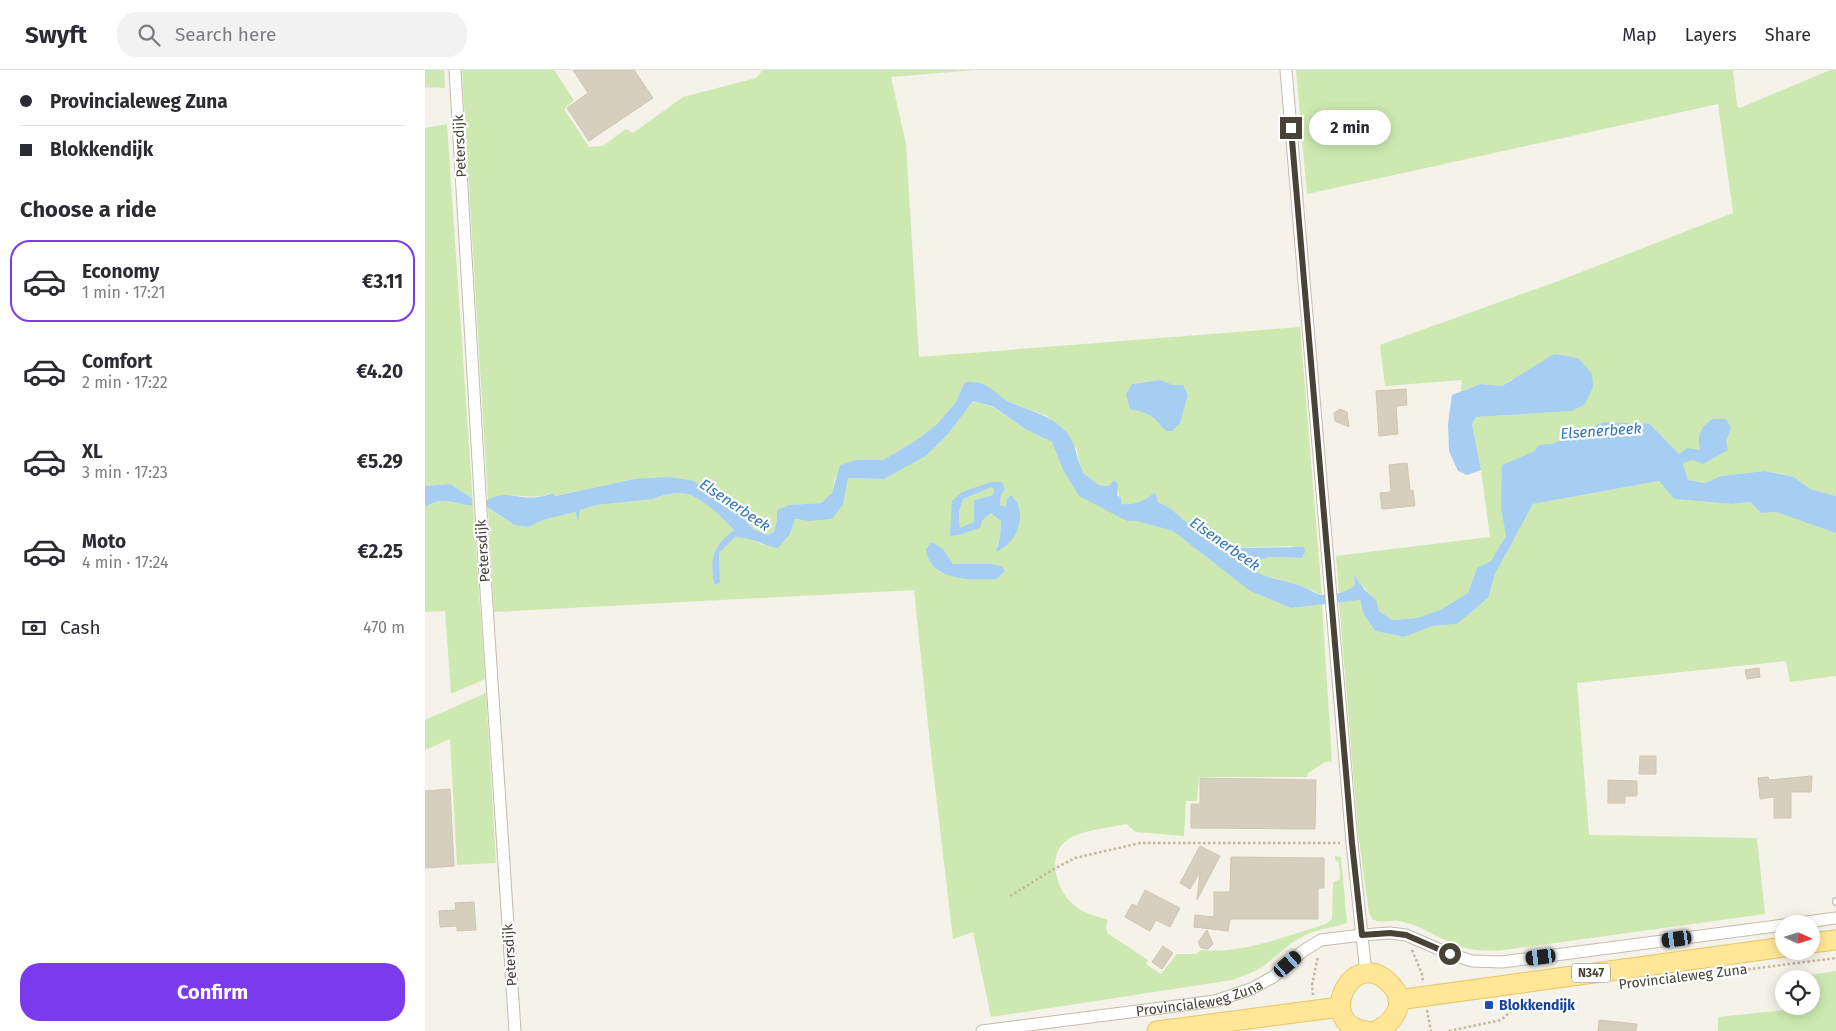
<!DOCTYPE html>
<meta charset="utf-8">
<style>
body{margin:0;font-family:"Fira Sans",sans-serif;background:#f2f2f3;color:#2b2b33;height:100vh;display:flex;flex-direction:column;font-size:19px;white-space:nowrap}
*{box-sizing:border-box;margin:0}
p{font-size:16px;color:#7c7c81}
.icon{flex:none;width:28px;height:28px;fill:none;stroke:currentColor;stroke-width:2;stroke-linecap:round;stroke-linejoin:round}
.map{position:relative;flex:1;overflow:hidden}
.drawer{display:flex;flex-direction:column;background:#fff;width:425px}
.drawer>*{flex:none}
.guide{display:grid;align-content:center;height:110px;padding:0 20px;background:#fff}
.needle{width:32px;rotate:94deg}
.controls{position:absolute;left:1350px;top:845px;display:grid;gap:10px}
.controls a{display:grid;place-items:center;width:45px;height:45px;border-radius:50%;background:#fff;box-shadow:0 2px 12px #0003;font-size:25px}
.end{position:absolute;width:22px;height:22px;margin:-11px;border:6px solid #484237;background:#fff;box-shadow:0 0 0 2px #fff}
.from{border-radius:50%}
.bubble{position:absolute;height:35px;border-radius:18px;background:#fff;box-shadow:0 2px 12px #0003;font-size:16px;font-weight:700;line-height:35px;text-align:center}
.car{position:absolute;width:15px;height:30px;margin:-15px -8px;border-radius:6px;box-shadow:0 0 4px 1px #0007;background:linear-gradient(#222 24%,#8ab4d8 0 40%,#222 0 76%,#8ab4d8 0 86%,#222 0)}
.guide b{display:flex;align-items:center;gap:18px;height:48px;font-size:19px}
.guide b+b{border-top:1px solid #e1e1e2}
.guide i{width:12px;height:12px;background:#2b2b33}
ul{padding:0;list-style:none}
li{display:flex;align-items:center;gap:15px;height:82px;margin:0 10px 8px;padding:0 10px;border:2px solid transparent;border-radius:20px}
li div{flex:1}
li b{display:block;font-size:19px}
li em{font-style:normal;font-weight:700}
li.current{border-color:#7c3aed}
li>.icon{width:45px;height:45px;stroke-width:1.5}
h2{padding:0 20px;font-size:22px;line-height:60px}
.pay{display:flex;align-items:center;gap:12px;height:55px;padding:0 20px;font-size:19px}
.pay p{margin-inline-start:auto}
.cta{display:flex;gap:10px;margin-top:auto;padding:10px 20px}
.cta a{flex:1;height:58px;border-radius:20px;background:#7c3aed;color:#fff;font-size:20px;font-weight:700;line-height:58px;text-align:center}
header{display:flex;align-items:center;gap:30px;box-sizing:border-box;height:70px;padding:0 25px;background:#fff;border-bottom:1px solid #e1e1e2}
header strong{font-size:24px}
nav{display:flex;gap:28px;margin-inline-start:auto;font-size:18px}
.search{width:350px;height:45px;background:#f2f2f3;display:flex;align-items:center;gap:12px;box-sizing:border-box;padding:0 18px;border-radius:20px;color:#7c7c81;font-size:19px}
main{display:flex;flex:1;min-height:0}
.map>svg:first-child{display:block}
.green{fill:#cde9b1;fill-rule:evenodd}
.water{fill:#a5cef2;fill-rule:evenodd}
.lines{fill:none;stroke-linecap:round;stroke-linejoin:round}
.stream{stroke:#a5cef2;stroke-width:4}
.building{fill:#d6cebe;stroke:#d1c6b1}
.service-casing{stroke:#c3bdae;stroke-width:8}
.minor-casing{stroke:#c3bdae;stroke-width:13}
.primary-casing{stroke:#e6c665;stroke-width:21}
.path{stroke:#c2b79c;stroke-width:2.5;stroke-dasharray:2.5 2.5;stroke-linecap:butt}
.service{stroke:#fff;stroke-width:5.5}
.minor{stroke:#fff;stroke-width:11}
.primary{stroke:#ffe797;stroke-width:19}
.route{stroke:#484237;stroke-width:6}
.transit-dot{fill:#1a4fb4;stroke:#fff;stroke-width:2}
.labels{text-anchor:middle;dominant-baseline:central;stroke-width:4.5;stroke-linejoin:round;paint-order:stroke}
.shield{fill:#fff;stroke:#7f7b73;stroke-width:1}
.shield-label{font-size:12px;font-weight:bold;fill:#484237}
.street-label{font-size:14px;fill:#484237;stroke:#fff}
.transit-label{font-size:14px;font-weight:bold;fill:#164399;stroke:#fff;text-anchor:start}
.water-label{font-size:15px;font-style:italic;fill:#2e75b6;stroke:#fff}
</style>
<header>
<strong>Swyft</strong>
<div class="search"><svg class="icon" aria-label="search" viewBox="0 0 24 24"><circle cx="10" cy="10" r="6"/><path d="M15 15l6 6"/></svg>Search here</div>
<nav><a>Map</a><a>Layers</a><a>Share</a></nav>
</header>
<main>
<section class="drawer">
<div class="guide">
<b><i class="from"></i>Provincialeweg Zuna</b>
<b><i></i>Blokkendijk</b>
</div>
<h2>Choose a ride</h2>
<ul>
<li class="current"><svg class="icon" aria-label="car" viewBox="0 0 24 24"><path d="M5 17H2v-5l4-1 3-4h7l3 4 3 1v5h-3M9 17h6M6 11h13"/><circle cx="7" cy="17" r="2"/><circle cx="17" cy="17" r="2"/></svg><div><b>Economy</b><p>1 min · 17:21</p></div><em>€3.11</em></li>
<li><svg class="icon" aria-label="car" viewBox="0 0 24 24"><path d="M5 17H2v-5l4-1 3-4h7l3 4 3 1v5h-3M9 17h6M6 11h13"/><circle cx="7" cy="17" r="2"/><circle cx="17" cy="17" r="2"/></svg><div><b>Comfort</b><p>2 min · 17:22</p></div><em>€4.20</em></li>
<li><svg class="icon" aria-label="car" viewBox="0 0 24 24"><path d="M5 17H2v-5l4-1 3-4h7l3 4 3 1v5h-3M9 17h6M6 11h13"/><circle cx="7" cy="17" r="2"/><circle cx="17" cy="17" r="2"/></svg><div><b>XL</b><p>3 min · 17:23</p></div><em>€5.29</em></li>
<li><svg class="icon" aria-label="car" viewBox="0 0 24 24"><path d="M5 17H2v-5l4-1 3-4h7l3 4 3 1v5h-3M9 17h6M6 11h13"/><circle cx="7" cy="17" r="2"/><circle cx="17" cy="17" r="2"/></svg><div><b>Moto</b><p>4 min · 17:24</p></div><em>€2.25</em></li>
</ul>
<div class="pay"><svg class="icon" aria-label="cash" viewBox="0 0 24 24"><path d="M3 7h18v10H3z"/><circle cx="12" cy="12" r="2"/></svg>Cash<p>470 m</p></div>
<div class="cta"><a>Confirm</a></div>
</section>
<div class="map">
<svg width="1411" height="961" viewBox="0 0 1411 961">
<rect width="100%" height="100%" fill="#f4f2e9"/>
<g class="green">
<polygon points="0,0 19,0 20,18 0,17"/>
<path d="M37,0H129L149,30L139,39L164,77L178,76L201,59L208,63L258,27L331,8L338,0H550L466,7L481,74L494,287L875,257L897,525C889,522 882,518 874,515C849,506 837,511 816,489L827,486L835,490L844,487L877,488L867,476L798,478L782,470L745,438L733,432L730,422C720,431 710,435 696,434L690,410L684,416L674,415L658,403C656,394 652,388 652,379L622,346L582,331L556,313L540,312L531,332L500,367L508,357L490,371L458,390H431L410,408L407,423L396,433L364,435L352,449L349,462L341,465L328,459L314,443L295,431L209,409L129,426L127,423C110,430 96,425 78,425C73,425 68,428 63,430ZM735,310L763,325L755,353L741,361L730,348L723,343L707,314Z"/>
<path d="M871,0H1308L1312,36L1315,38L1405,0H1411V426L1385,419L1369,407L1339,401L1296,406L1280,413L1263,410L1258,393L1301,372L1306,358L1275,380L1254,384L1225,354L1076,439L1081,466L1066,491L1052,498L1043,523L1015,540L992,548L967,550L954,541C950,526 939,518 929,506L930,515L925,520L914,523L911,486L1065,467L1056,400L1047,354L1051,347L1147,341L1087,309L1077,316L1055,314L1036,321L1037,310L960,316L955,275L1136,210L1308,143L1293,34L882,124Z"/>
<path d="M22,54L60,609L28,623H26L20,541L0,542V438C15,425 30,434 47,436V428L25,414L0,416V58Z"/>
<path d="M548,331L566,336L600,359L627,372L638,400L701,451H711L748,461L825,521L866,538L897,534L907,692H900L883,703L882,707H774L772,731H761L759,766L711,762L701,754C684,758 656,760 642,770C621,785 631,820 648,834C657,843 671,846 683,850L681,857L682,863L723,890L721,894L736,904L752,884H771L776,880C818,884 861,866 901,854L907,849L908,813L915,809L914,793L910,789V786L916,787L922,853C905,859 892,858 875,868C862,875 851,887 838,896C828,903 818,906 807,910L566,947L548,862L528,869L506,683L489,520L69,542L63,438L89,455L103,457L118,450L150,442L152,450L155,440L172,435L228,429C236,424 258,421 266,425C281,432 298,448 309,460C288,476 285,490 289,515L295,513L294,483L310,466L321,467L338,475L365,464L370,449L383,451L418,435L423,408L459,409L501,386L524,363ZM577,412L575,435L581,438L575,480L572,475L575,467L576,451L566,443L547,461L525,466L528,431L537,422ZM518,479L528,495H550L514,502Z"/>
<path d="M1234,411L1249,429L1307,434L1325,432L1336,443L1351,442L1411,463V606L1365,612L1361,591L1152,613L1164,765L1332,768L1340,844L1079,880C1065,881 1050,881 1036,877C1016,870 999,857 979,852C969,849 958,853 948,850L944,844L933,762L914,532L935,530L939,545L950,561L979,567L1008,556L1032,554L1063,528L1070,504L1108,434Z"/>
<polygon points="567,417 569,420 568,425 549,430 549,452 535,459 534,442 538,429"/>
<polygon points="61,623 71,793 32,795 25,669 0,680 0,650"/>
<polygon points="1411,901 1411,961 1293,961 1293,947 1359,940 1360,936 1386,936 1386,909 1365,908"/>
</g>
<g class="water">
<polygon points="1129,284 1153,288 1167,304 1168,317 1160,334 1147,341 1051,347 1047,354 1056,400 1042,405 1033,401 1024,381 1023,354 1027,325 1055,314 1077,316"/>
<path d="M735,310L748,315H758L763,325L755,353L747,361H741C727,345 725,343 705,339L701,324L707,314Z"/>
<path d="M540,312C545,312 551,312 555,313C566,316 574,327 584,332C613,344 646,350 652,386C653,392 657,397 658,403L674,415L684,416L689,410L693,414L692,425L696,428V434C710,435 720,431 730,422L733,432L745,438L782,470L798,478L879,477L880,482L877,488L844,487L835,490L827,486L817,489C838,512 850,506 876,516C882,518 890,524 897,525C907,526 923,522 930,515L929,505L940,520L951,530L954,541L967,550L992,548L1015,540L1043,523L1052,498L1066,491L1081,466L1076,439L1077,395L1179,352L1225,354L1254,384L1262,378L1275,380C1272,365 1275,358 1287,349H1301L1306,358L1301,372L1303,380L1278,394L1268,390L1258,393L1263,410L1280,413L1296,406L1339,401L1369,407L1385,419L1411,426V463L1351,442L1336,443L1325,432L1307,434L1249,429L1234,411L1108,434L1070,504L1063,528L1032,554L1008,556L979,567L950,561L939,545L935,530L866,538L825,521L748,461L711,451H702L654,426L638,400L627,372L600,359L567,336L548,331L524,363L501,386L459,409L423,408L418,435L407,449L383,451L370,449L365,464L353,478C337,475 325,467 310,467L294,483L295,513L289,515C285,489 287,477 309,460C298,448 281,432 266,425C258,421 236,424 228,429L172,435L155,440L153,451L150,442L118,450L103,457L89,455L62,437V430C67,428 73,425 78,425C97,425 107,432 127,423L130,426L209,409L243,407L269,411L295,431L314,443L328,459L342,465L349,462L352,449V440L364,435L396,433L407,423L415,395L431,390H458L490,371L511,355L531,332Z"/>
<path d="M566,412H577L580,419L576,425L575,435L581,437L582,429L586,425C588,428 592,431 593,435C600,454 588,475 571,482L575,467L576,451L566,443L557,451L555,458L534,465L525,466L527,431L537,422ZM567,417L569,420L568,425L549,430V452L535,458L534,442L538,429Z"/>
<path d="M25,414L47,428V436C30,434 15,425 0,438V416Z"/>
<path d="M507,472L518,479L528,494H565L577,496L580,501L572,509C547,510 505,512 501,479Z"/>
</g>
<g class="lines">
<polyline class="stream" points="1110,384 1115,377 1125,376"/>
</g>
<g class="building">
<polygon points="148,0 209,0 228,28 164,71 142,38 163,23"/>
<polygon points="981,319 982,335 971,336 973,364 954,366 951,321"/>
<polygon points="915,339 922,342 924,357 910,351 909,343"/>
<polygon points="982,393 985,421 988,420 990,436 957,439 955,423 966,422 964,395"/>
<polygon points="1334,598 1335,607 1322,609 1320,600"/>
<polygon points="1215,686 1231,686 1231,704 1214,704"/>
<polygon points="1387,706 1386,722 1366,722 1366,748 1349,748 1349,727 1335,729 1333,708 1343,707 1344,710"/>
<polygon points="775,708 891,710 890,759 766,758 766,734 775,734"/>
<polygon points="1183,710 1212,711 1212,726 1200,726 1200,733 1183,733"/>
<polygon points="25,719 29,796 0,798 0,721"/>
<polygon points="775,776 795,786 772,830 775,802 765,819 755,813"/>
<polygon points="806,787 899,788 899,818 893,818 893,849 805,849 803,861 769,857 770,845 789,847 789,822 805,822"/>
<polygon points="720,820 755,838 745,857 731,850 725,861 700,847 707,834 712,836"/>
<polygon points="49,832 51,860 32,861 32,856 15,857 14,841 31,840 30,833"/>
<polygon points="782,860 788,874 783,879 776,878 773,872"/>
<polygon points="738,876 748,883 737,899 727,892"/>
<polygon points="1174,950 1212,954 1211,961 1173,961"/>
</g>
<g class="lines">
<defs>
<polyline id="service" points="1411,831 1411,832"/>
<g id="minor">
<polyline points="30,0 58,475 90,961"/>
<polyline points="861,0 927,773 941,903"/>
<polyline points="1367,854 1411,848"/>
<path id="s1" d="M557,961L790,931L826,919L848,907L878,881L896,870L937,865L965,863L981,865L1025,884L1047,891L1077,892L1359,855"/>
</g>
<g id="primary">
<polyline points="1386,873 1411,870"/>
<polyline points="973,930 1359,877"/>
<polyline points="732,961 915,937"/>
<path d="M942,961C887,955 929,871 967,916C983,933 968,954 950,961"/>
</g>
</defs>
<use href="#service" class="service-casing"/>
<use href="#minor" class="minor-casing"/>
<use href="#primary" class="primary-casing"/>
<g class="path">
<polyline points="585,826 629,799 650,788 715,773 915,773"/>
<polyline points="987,880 997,904 998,913"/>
<polyline points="1318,900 1411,888"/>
<polyline points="888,925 887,915 893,886"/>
<polyline points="1002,940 1006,961"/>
<polyline points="1024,961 1076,950 1094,934 1102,929"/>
</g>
<use href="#service" class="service"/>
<use href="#minor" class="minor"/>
<use href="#primary" class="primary"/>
</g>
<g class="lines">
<polyline class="route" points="866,58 927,773 937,865 965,863 981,865 1025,884"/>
</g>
<rect class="transit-dot" x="1059" y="930" width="10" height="10" rx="2.5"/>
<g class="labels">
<rect class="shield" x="1147" y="893.5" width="38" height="19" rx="4"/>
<g class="shield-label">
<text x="1166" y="903">N347</text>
</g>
<g class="street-label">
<text transform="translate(35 76) rotate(-93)">Petersdijk</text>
<text transform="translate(58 481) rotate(-94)">Petersdijk</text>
<text transform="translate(85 885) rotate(-94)">Petersdijk</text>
<text transform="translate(1258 907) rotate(-7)">Provincialeweg Zuna</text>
<text stroke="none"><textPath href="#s1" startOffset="220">Provincialeweg Zuna</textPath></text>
</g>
<g class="transit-label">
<text x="1074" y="935">Blokkendijk</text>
</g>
<g class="water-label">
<text transform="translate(1176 361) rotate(-4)">Elsenerbeek</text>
<text transform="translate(310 435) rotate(34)">Elsenerbeek</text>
<text transform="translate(800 474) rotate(35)">Elsenerbeek</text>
</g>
</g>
</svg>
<div class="controls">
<a><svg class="needle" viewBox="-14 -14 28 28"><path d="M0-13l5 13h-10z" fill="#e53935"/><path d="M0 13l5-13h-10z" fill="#7c7c81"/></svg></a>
<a><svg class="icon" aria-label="locate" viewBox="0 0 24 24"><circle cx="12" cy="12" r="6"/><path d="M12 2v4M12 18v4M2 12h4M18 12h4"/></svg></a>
</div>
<i class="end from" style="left:1025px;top:884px"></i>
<i class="end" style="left:866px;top:58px"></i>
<div class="bubble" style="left:884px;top:40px;width:82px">2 min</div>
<i class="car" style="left:1252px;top:869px;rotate:262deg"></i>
<i class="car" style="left:1116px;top:887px;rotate:263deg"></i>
<i class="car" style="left:863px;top:894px;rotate:49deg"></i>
</div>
</main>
